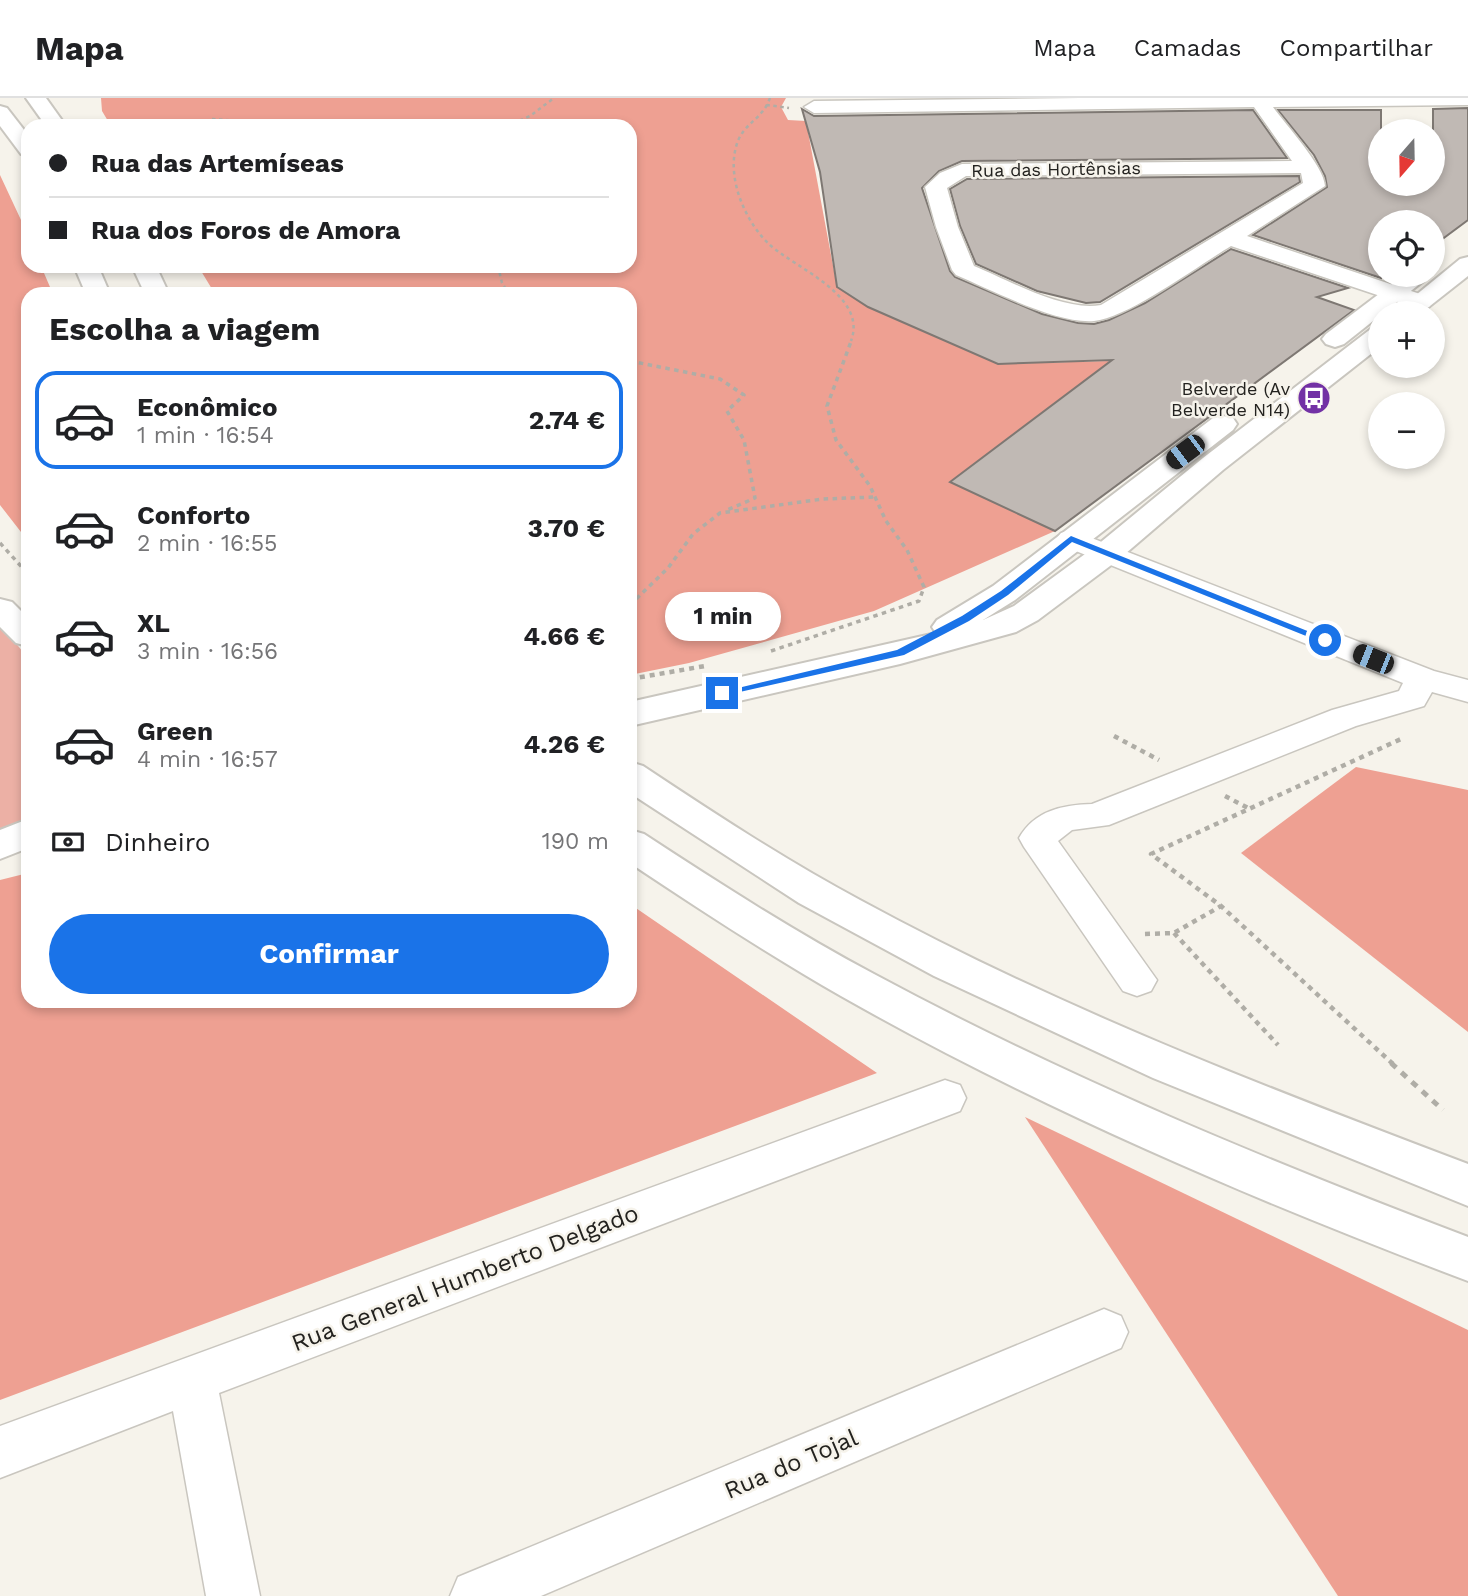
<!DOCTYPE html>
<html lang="pt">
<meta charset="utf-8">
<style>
body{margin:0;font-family:"Work Sans",sans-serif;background:#f2f2f2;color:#202124;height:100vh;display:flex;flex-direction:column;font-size:26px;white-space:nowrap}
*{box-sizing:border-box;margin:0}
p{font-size:23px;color:#757577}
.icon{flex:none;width:38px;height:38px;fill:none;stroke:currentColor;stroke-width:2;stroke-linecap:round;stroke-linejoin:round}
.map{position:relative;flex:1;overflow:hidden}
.drawer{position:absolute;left:21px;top:189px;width:616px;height:721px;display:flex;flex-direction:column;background:#fff;border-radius:21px;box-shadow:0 4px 10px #0003}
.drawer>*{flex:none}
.hud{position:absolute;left:21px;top:21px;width:616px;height:154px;border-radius:21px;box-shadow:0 4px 10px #0003;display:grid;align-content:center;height:154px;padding:0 28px;background:#fff}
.needle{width:46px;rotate:200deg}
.fabs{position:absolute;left:1368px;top:21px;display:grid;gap:14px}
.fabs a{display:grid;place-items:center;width:77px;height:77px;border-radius:50%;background:#fff;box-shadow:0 4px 10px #0003;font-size:35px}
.end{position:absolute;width:32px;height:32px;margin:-16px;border:9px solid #1a73e8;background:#fff;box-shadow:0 0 0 4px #fff}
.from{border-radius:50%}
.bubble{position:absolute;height:49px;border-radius:24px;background:#fff;box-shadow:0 4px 10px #0003;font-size:23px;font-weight:700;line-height:49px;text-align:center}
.car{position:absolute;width:21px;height:42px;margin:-21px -10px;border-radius:9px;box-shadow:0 0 5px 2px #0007;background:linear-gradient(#222 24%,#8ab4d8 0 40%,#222 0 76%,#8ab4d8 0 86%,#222 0)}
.hud b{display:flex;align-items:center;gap:24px;height:66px;font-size:26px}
.hud b+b{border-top:2px solid #e0e0e0}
.hud i{width:18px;height:18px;background:#202124}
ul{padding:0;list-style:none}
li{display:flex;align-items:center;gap:21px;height:98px;margin:0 14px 10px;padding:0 14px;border:4px solid transparent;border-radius:21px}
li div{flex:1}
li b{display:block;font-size:26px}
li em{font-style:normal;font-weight:700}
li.on{border-color:#1a73e8}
li>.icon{width:63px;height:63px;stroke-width:1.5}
h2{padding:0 28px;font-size:32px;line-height:84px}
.pay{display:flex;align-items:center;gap:18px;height:77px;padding:0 28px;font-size:26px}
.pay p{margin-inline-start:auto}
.primary-button{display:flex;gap:14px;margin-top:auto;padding:14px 28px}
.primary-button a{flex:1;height:80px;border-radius:42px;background:#1a73e8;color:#fff;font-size:28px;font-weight:700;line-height:80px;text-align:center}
header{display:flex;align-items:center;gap:42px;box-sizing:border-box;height:98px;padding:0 35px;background:#fff;border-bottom:2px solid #e0e0e0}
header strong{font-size:33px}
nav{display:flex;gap:38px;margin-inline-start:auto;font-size:24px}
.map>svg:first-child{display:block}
.green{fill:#ecb0a5}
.forest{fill:#eea092}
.building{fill:#c0b9b4;stroke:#7e7873;stroke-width:2}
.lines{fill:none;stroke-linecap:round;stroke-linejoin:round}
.street-casing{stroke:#c9c6bf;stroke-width:3}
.secondary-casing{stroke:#c9c6bf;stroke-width:4}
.highway-casing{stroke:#c9c6bf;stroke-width:4}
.path-far3{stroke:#afada6;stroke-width:2.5;stroke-dasharray:3.5 3.5;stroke-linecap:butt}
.path-far2{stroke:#afada6;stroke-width:3.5;stroke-dasharray:4.5 4.5;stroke-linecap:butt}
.path-far1{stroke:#afada6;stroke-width:4.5;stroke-dasharray:5 5;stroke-linecap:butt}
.path{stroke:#afada6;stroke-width:5;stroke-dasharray:7 7;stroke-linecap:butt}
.street{fill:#fff;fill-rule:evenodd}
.secondary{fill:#fff;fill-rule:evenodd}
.highway{fill:#fff;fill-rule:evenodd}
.route{fill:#1a73e8}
.labels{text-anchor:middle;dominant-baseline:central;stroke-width:5;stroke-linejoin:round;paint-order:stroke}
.far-street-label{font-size:18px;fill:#23221f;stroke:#f6f3eb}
.far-poi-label{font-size:18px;fill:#23221f;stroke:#f6f3eb;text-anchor:end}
.near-street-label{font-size:24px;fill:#23221f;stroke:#f6f3eb}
</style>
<header>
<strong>Mapa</strong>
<nav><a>Mapa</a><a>Camadas</a><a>Compartilhar</a></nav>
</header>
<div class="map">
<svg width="1468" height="1498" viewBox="0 0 1468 1498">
<rect width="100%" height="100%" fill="#f6f3eb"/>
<polygon class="green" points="0,526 28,560 28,720 0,735"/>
<g class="forest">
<polygon points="101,0 786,0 781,9 788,22 806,23 837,189 866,207 998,266 1108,263 1110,269 950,384 1055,433 874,513 689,565 630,577 630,196 215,196 198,168 630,168 630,28 111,28 102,13"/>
<polygon points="0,77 28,137 28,168 41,168 53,196 28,196 28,443 0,407"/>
<polygon points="1356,669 1468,692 1468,934 1241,755"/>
<polygon points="28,775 28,903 630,903 630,806 877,975 0,1302 0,782"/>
<polygon points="1025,1019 1468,1232 1468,1498 1338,1498"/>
</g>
<g class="building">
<polygon points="1468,10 1468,122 1433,148 1433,124 1381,124 1381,180 1253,137 1327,89 1325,78 1314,57 1278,12 1381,12 1381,86 1433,86 1433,11"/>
<polygon points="802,11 814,18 1253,12 1287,60 962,63 939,73 922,90 950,173 955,179 1042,216 1078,225 1094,226 1109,222 1145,205 1231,151 1348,190 1317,199 1354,212 1055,433 950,384 1112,262 998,266 868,209 837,189 820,74"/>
<polygon points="1299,78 1300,84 1100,204 1086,205 1037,193 976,166 960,128 950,91 967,81"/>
</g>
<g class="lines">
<defs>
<g id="street">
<path d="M1080,0H1468V7L1273,9C1286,27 1324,68 1325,88L1247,138L1429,199L1433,204L1429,209H1413L1231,148C1199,167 1128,220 1094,223C1056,226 992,192 956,177L952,172L936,129L925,89L940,75L962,66L1292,63L1254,9L814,15L804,9L814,3ZM1301,75L1303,85L1101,207C1064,214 1008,182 974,168L958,129L947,90L966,78Z"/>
<path d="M1071,432L1434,573L1468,582V604L1432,594L1424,608L1356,628L1109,727L1072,732L1058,743L1157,882L1151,893L1137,898L1123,893L1024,749L1019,740C1035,712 1063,707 1092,706L1332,612L1399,593L1403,585L1061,447L1056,441L1061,435Z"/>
<polygon points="945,982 960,987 966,1000 960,1013 219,1295 260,1498 206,1498 173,1313 0,1380 0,1328"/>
<polygon points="1104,1211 1121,1218 1128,1234 1121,1250 541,1498 450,1498 458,1479"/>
</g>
<g id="secondary">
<polygon points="1468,159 1468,178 1421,215 1394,215 1460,161"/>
<polygon points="1404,177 1431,177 1344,246 1335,249 1326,246 1322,241 1326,236"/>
<polygon points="1381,227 1381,248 1223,372 1118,462 1038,522 1016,534 900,566 630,628 630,604 936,535 932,529 937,522 993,488 1213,320 1223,318 1233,320 1237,326 1233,332 1015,502 983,522 1014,508 1096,448 1203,360 1372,230"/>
<polygon points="0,501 12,504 28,520 28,548 16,545 0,529"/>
<polygon points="28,721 28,750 0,761 0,732"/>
</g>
<g id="highway">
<polygon points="26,0 46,0 66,28 46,28"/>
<polygon points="0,8 7,10 28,37 28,58 21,56 0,28"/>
<polygon points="74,168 98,168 110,196 86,196"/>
<polygon points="132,168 156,168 169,196 145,196"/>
<path d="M630,664L643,668C714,715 785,762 860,802C1054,908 1262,988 1468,1066V1108L1153,980L934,878L799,805L630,695Z"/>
<path d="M630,732L644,736C719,785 795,834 874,876C1065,979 1265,1062 1468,1139V1183C1254,1102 1040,1011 841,898C769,857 699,811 630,765Z"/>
</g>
</defs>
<use href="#street" class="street-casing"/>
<use href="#secondary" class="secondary-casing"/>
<use href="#highway" class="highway-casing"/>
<g class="path-far3">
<polyline points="770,0 767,7 789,10"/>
<path d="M767,7C757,24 741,28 736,49C727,82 746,125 770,147C797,171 868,198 851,243"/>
<path d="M212,21C296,28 380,20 464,28"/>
<polyline points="507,28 530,18 554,0"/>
<polyline points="498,168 502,185 509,196"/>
</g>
<g class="path-far2">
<polyline points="630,263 720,281 744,297 727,313 744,342 755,400 727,412"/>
<polyline points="0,445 28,476"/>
<polyline points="630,507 668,470 693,436 720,415 823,401 875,399"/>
<polyline points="771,553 919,503 924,489 907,452 886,423 870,388 836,342 827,308 852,241"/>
</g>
<g class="path-far1">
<polyline points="630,581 705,568"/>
<polyline points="1114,638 1159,662"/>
<polyline points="1225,698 1248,710"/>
<polyline points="1174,835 1278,947"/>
<polyline points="1145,836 1174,835 1221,808"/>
<polyline points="1393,966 1221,808 1151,756 1401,641"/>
</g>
<polyline class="path" points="1391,965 1443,1012"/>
<use href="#street" class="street"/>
<use href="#secondary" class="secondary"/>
<use href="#highway" class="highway"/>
</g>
<polygon class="route" points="1071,438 1330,542 1321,544 1072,444 1008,497 969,523 904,557 722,598 717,595 897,552 962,518 1001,493"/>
<defs>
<symbol id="bus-disc" viewBox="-11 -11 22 22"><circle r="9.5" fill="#7231a5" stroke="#f6f3eb"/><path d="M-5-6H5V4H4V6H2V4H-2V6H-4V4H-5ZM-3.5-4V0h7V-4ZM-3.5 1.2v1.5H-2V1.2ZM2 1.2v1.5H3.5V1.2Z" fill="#fff"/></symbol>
</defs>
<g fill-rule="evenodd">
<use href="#bus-disc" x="1295" y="281" width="38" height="38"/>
</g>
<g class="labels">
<g class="far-street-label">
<text transform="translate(1056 71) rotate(-1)">Rua das Hortênsias</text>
</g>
<g class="far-poi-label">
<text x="1290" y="290">Belverde (Av<tspan x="1290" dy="21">Belverde N14)</tspan></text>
</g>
<g class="near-street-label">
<text transform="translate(465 1180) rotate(-21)">Rua General Humberto Delgado</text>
<text transform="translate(791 1366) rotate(-23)">Rua do Tojal</text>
</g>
</g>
</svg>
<div class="fabs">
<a><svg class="needle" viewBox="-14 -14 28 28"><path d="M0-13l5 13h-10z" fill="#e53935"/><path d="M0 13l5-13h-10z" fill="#757577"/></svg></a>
<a><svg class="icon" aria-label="locate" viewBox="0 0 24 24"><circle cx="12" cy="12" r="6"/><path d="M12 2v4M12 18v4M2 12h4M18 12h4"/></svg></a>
<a>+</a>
<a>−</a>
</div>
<i class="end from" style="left:1325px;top:542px"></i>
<i class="end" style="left:722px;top:595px"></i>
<div class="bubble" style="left:665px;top:494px;width:116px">1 min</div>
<i class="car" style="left:1185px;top:354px;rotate:233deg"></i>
<i class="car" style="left:1373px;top:561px;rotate:292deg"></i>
<div class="hud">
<b><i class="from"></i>Rua das Artemíseas</b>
<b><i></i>Rua dos Foros de Amora</b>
</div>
<section class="drawer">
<h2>Escolha a viagem</h2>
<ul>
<li class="on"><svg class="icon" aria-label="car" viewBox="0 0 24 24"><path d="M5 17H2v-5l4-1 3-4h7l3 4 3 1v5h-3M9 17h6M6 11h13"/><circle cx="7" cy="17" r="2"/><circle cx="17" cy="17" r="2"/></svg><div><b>Econômico</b><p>1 min · 16:54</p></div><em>2.74 €</em></li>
<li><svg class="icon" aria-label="car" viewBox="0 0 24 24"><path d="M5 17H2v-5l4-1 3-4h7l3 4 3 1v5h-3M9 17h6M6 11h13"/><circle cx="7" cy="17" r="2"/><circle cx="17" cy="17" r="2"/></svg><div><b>Conforto</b><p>2 min · 16:55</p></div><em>3.70 €</em></li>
<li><svg class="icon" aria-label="car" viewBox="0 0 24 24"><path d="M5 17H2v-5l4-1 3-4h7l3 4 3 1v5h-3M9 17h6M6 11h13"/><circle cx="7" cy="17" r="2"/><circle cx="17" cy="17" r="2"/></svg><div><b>XL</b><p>3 min · 16:56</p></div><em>4.66 €</em></li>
<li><svg class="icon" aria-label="car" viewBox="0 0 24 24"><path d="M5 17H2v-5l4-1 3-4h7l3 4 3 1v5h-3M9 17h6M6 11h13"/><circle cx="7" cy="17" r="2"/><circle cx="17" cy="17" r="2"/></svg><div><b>Green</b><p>4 min · 16:57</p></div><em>4.26 €</em></li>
</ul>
<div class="pay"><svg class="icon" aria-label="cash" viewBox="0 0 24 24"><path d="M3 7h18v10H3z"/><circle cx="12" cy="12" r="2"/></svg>Dinheiro<p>190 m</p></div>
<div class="primary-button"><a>Confirmar</a></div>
</section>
</div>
